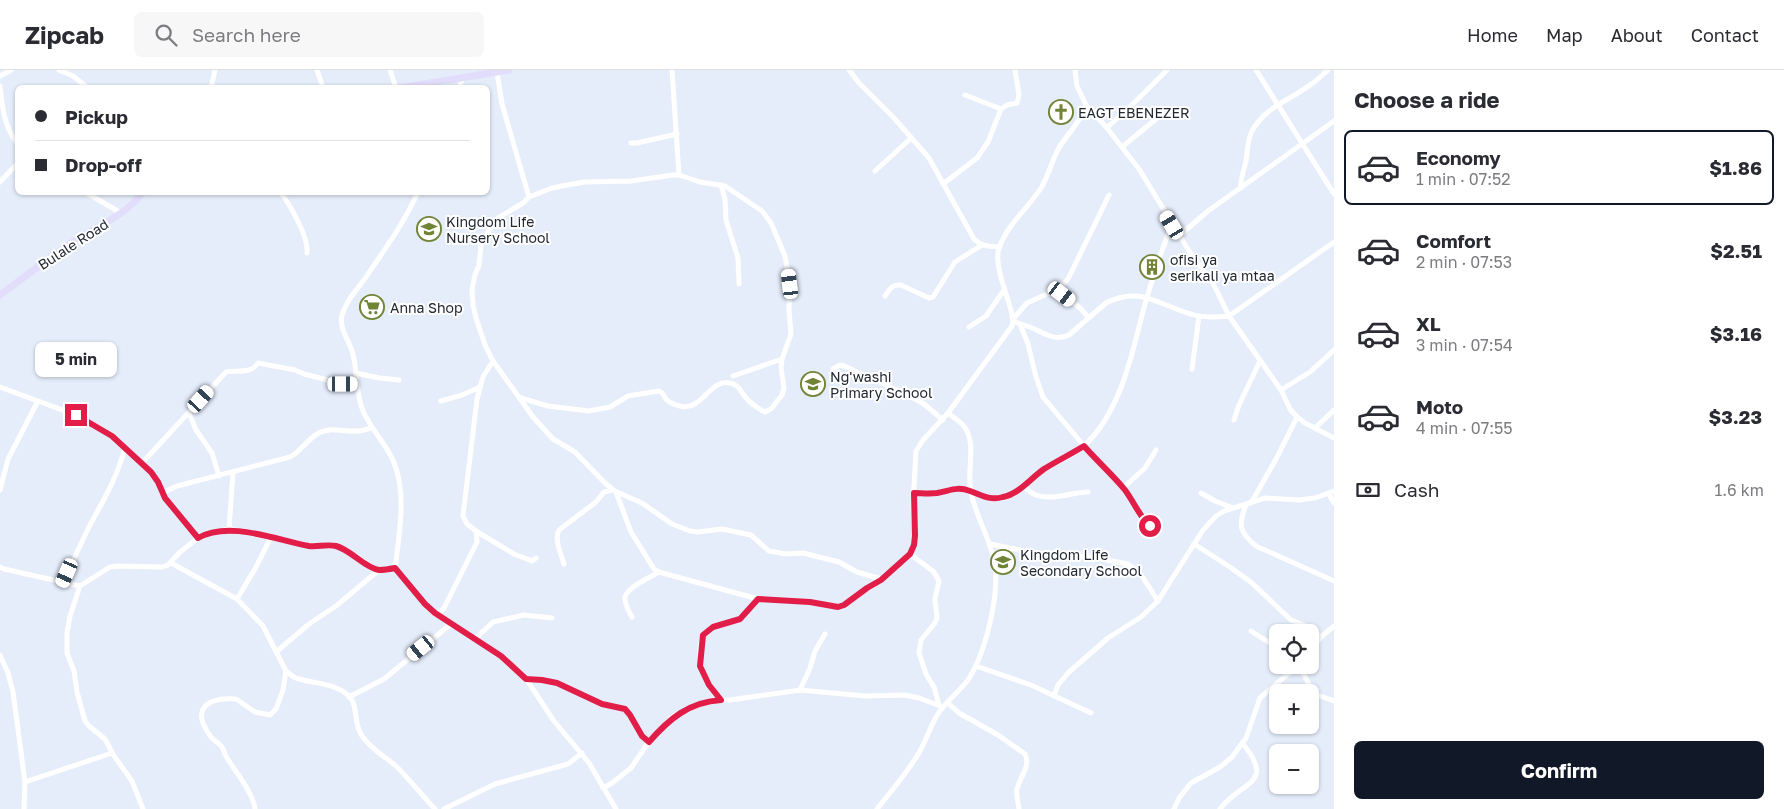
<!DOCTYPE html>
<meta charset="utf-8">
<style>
body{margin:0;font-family:"Golos Text",sans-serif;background:#f7f7f7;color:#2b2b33;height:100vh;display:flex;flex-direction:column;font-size:19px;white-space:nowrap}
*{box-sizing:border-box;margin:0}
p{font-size:16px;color:#7c7c81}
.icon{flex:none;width:28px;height:28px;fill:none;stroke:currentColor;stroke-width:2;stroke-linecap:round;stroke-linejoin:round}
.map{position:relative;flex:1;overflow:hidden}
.sheet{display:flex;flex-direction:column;background:#fff;width:450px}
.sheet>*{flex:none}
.top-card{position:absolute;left:15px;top:15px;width:475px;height:110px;border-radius:8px;box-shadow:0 1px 4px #0004;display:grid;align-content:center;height:110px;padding:0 20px;background:#fff}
.tools{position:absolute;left:1269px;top:554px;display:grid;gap:10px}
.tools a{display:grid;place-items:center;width:50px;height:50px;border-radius:8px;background:#fff;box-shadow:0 1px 4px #0004;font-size:25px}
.end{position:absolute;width:22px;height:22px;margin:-11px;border:6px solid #e11d48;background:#fff;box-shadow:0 0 0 2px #fff}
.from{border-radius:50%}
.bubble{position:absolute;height:35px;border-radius:8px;background:#fff;box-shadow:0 1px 4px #0004;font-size:16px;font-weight:700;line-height:35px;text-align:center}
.car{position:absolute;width:15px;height:30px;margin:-15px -8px;border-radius:6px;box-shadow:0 0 4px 1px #0007;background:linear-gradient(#fff 24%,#345 0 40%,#fff 0 76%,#345 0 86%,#fff 0)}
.top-card b{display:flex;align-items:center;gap:18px;height:48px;font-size:19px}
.top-card b+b{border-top:1px solid #e1e1e2}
.top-card i{width:12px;height:12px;background:#2b2b33}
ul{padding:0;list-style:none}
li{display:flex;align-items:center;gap:15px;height:75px;margin:0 10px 8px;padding:0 10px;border:2px solid transparent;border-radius:8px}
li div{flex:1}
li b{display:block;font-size:19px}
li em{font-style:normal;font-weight:700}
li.active{border-color:#111827}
li>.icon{width:45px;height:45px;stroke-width:1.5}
h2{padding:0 20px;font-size:22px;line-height:60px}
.pay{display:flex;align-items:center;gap:12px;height:55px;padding:0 20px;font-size:19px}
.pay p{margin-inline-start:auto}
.button{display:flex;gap:10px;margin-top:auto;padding:10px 20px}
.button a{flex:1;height:58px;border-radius:8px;background:#111827;color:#fff;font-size:20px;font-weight:700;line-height:58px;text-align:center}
header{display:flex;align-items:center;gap:30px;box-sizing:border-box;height:70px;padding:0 25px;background:#fff;border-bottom:1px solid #e1e1e2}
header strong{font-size:24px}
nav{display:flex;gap:28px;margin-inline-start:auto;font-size:18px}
.search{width:350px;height:45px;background:#f7f7f7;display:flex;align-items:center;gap:12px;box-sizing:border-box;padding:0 18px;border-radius:8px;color:#7c7c81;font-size:19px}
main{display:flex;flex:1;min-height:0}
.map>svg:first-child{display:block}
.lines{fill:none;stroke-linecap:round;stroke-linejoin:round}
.street{stroke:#fff;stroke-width:5}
.secondary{stroke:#e1ddfa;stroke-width:7}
.route{stroke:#e11d48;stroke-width:6}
.labels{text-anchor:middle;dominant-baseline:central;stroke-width:4;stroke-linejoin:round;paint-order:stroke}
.poi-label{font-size:14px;fill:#222730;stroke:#fff;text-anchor:start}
.street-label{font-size:14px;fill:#222730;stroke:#fff}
</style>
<header>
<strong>Zipcab</strong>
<div class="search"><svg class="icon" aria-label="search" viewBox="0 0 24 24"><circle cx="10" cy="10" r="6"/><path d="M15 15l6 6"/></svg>Search here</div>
<nav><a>Home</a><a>Map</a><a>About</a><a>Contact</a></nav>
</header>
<main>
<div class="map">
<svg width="1334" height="739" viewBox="0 0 1334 739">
<rect width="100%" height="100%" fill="#e5edfb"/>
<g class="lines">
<g class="street">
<polyline points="59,0 73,6 88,18"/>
<polyline points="317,0 323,18"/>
<polyline points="390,0 396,18"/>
<polyline points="672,0 679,105"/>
<path d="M849,0L859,13L894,48L929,88L974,169C982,177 989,176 1000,177"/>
<polyline points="1256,0 1334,124"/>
<path d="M497,2L502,34L529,127L523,133L498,148L488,162L481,175L479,195L475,205L472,219L473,235L476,248L485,275L493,291L533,347L553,369L575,382L605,413L616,422L631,462L654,499L659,502L758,529L810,532L838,537L844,535L867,518L881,510L910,484L914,475L915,466L913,434L916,381L923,370L948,343L1012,256C1017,240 992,202 999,178C1007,155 1028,138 1041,118C1049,105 1052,89 1060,76C1068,64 1078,54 1084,41L1086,35L1077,16L1075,0"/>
<polyline points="0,6 11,0"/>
<path d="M0,16C2,36 4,58 18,74"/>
<polyline points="211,18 215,0"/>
<polyline points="459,18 463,7"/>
<polyline points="965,25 1001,39"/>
<polyline points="1086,35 1107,58 1139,99 1189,181 1213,213 1229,246 1281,320 1290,339 1297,347 1305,353 1334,368"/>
<polyline points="1107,58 1139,28 1167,0"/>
<polyline points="631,73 637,73 677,64"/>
<polyline points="1122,77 1156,49"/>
<polyline points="875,101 910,69"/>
<polyline points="0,112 18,93"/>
<polyline points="943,114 977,88 988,72 1001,39 1007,35 1017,33 1019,25 1015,0"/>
<polyline points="721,115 725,129 726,150 738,188 739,214"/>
<path d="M1241,118C1240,108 1244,101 1246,91C1248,81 1247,70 1252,61C1265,37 1290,30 1310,15C1317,11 1322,5 1328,0"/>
<polyline points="85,122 121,143"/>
<path d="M280,122C290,134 309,168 307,183"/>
<path d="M418,122C405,151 386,178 368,204C359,218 347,228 342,245C339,259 348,268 352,281C358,300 355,322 363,341C371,360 387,374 394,393C407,423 399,467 395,498L425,534L435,543L501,586L527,610L554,651L589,693L616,739"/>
<polyline points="1179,166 1208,141 1334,51"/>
<polyline points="1058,219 1081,239 1088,247"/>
<path d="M885,226C890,219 892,214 901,215L929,228L933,227L955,192L982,175"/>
<polyline points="1013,249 1027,233 1058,219 1068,209 1109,125"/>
<path d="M1014,251C1019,254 1024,255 1030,257C1043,262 1054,272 1069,265L1106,233C1140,215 1160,236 1191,244C1203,248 1216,247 1229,246L1334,172"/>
<polyline points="1020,254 1028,274 1036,307 1043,327 1084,376 1123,418 1132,430 1139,444 1150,456"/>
<polyline points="969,257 986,246 1004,220"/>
<polyline points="833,299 840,295 844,296 906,324 924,334 943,350"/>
<polyline points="1192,299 1199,246"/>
<polyline points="356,303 379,308 399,310"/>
<polyline points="733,306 782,289"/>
<polyline points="0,317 76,345 112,365 151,402 158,412 165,428 198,468"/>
<polyline points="1281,320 1310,302 1334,280"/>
<path d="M521,328L548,336L589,341L610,337L628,326L659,321C664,323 663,325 666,329C669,333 676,335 680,336C702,342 710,308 730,313C740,315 741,323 747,329C749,332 762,341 765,342L771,339L782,325L784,318L781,298L782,289L791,264L789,240L790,214L785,186L771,153L762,141L725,116L700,112L679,105H673L631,111L584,112L562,116L552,118L529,127"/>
<polyline points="441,331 462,325 480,317"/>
<polyline points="189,343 196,360 212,383 219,406"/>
<polyline points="1234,350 1239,335 1260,291"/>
<polyline points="1315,358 1334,340"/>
<path d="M142,393L226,302C238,300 251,304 258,293L295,300L304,304L339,313L357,314"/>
<path d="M1023,417C1027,419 1032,424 1036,425C1054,431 1071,422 1088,422"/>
<polyline points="1123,418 1145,398 1156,380"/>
<polyline points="0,420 8,389 38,331"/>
<polyline points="617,422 642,433 672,454 690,461 698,462 722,459 746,464 751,465 769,481 786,484 803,483 839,492 857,502 881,509"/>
<path d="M162,423L177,416L290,387C300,382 307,370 317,364C329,356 343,362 357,361C362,361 367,359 372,358"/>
<path d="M913,423C921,423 929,424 936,423C944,422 950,418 958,419C974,420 986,431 1002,428C1019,424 1031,407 1046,398C1058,391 1074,386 1085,375C1119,343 1131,289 1142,245C1150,216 1160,183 1172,155"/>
<polyline points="1201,423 1215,431 1233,438"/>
<polyline points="1329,424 1334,433"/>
<polyline points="1251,433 1275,391 1297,347"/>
<path d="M1246,435C1238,455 1239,462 1256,476L1334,511"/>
<polyline points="229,459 233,403"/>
<polyline points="476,461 514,484 532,491 536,488"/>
<polyline points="990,474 1040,484 1090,487 1128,494 1140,503 1158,531"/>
<polyline points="1194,474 1230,497 1252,513 1291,550 1304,555 1321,567"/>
<polyline points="910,484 934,502 939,511 935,529 937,548 935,553 921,570 919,583 926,604 934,617 939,635"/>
<path d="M171,493L237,529L263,556L286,601L283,620L276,639L270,645L255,642L236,629C207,627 190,639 211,667C214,671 219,673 222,677C224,681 225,685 227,688C236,702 253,723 255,739"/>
<path d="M564,494C561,484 554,469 559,460L596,432L604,422L613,420"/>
<polyline points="0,497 4,499 80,516"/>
<path d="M63,513C71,494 80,476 89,457C103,431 118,406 125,377"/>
<polyline points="237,529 256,497 271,467"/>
<polyline points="435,543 441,541 444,538 477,472 476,461 467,454 463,446 477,329 483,307 493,291"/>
<path d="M632,547C629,542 625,534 625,528C625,518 651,507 659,502"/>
<polyline points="1251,561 1278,578"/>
<polyline points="475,569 493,552 524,545 552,548"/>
<polyline points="1310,581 1321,567 1334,556"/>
<polyline points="276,582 309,554 336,536 379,500"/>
<polyline points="0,585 8,603 13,622 25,712 24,739"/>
<polyline points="1299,595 1314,624 1334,631"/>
<polyline points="976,596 1031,615 1091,643"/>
<path d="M286,601C290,604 294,608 299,609C316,614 335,613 349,626C359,637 353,654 362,666C373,681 383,685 396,696C409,709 422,725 435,739"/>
<polyline points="526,609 542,610 557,613 601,634 625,639 630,645 642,666 649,672"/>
<polyline points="800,620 810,598 815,581 825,564"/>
<polyline points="1054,626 1058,615 1068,603 1108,568 1141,547 1158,531 1203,460 1216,446 1224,441 1265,428 1299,430 1315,428 1334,421"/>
<polyline points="349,627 384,609 451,554"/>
<path d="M721,630C704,608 694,593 703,565L713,557L740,549L758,529"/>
<path d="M948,633L959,643L998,665L1025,684C1031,696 1020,707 1017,719C1016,725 1018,732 1019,739"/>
<polyline points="113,684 105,669 89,656 85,651 77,622 74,601 67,583 67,563 70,546 80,516 110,497 117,496 162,497 168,495 180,482 198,468 214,462 229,459 307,475 335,476 350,482 374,498 379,500 395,498"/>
<polyline points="25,712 112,683 132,711 143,739"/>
<polyline points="603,718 612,713 631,698 646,676 673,646 711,630 730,630 800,620 865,626 905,625 919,628 943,637"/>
<polyline points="444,739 495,714 568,694 582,683"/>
<path d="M877,739C892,720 908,702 920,681C926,670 930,658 936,647C944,633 958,623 968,610C985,584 999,528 995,497C992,470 975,447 971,421C966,399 978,373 963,355C959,351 953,347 948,343"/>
<polyline points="1174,739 1179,728 1191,713 1220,697 1232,687 1246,668 1260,628 1298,595"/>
<path d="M1220,739C1239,712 1277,715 1243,674"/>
</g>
<g class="secondary">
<polyline points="400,18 509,0"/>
<path d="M0,225C26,206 51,186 78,169C101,154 126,145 143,122"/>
</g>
</g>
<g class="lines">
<path class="route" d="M76,345L112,366L151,402L158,412L165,428L198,468C229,450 276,470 309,476C318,477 327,474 336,476C351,480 365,498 379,500C384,500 390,499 395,498L425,534L435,543L501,586L526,609L542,610L557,613L602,634L625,639L630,645L642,666L649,672C669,649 689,632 721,630L709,615L700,596L703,565L713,557L740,549L758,529L810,532L838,537L844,535L867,518L881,510L910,484L914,475L915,466L914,423C921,423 929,424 937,423C950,421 956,416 970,421C982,425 990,431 1003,427C1019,424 1031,408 1044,399C1057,391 1071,384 1084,376C1097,391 1113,405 1125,420C1134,432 1139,446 1150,456"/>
</g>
<defs>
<symbol id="church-ring" viewBox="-11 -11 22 22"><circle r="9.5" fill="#fff" stroke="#718435" stroke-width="1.5"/><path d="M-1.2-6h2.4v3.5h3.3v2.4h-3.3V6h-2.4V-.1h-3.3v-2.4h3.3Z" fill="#718435"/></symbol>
<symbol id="school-ring" viewBox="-11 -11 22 22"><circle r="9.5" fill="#fff" stroke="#718435" stroke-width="1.5"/><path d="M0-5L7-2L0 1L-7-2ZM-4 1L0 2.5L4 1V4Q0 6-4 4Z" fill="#718435"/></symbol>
<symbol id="building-ring" viewBox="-11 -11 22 22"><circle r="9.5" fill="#fff" stroke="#718435" stroke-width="1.5"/><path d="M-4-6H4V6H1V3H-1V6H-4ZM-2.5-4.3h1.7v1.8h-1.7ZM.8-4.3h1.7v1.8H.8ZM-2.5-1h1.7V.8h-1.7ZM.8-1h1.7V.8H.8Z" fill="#718435"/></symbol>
<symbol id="supermarket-ring" viewBox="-11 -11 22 22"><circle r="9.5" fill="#fff" stroke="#718435" stroke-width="1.5"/><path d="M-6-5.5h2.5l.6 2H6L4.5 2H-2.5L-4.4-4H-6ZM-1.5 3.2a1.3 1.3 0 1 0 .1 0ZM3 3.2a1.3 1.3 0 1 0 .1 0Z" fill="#718435"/></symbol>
</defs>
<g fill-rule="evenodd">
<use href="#church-ring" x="1047" y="28" width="28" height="28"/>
<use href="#school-ring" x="415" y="145" width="28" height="28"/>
<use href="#building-ring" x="1138" y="183" width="28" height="28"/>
<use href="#supermarket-ring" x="358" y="223" width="28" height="28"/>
<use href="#school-ring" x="799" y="300" width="28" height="28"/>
<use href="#school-ring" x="989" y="478" width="28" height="28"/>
</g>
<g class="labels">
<g class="poi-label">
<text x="1078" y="42">EAGT EBENEZER</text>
<text x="446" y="151">Kingdom Life<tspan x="446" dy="16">Nursery School</tspan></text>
<text x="1170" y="189">ofisi ya<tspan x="1170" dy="16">serikali ya mtaa</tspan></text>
<text x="390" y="237">Anna Shop</text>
<text x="830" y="306">Ng'washi<tspan x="830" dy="16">Primary School</tspan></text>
<text x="1020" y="484">Kingdom Life<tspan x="1020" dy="16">Secondary School</tspan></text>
</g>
<g class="street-label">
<text transform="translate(73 174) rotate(-33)">Bulale Road</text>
</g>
</g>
</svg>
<div class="tools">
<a><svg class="icon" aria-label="locate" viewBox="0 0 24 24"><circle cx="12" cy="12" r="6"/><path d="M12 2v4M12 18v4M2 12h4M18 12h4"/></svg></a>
<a>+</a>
<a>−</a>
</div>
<i class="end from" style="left:1150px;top:456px"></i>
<i class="end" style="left:76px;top:345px"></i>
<div class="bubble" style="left:35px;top:272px;width:82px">5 min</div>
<i class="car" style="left:1172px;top:155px;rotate:329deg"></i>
<i class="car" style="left:790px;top:214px;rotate:353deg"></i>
<i class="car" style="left:1062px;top:224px;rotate:127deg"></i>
<i class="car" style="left:343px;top:314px;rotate:90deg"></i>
<i class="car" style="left:201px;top:329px;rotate:42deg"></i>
<i class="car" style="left:67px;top:503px;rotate:204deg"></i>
<i class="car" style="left:421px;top:578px;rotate:231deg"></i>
<div class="top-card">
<b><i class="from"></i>Pickup</b>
<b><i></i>Drop-off</b>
</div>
</div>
<section class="sheet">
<h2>Choose a ride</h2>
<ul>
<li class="active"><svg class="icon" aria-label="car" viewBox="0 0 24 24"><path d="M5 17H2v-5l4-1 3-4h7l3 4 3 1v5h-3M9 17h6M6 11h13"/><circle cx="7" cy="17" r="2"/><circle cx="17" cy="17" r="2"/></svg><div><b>Economy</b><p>1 min · 07:52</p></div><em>$1.86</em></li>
<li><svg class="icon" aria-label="car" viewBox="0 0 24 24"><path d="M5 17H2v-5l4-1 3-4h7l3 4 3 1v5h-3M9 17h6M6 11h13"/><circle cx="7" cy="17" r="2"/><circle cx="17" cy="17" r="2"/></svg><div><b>Comfort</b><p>2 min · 07:53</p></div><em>$2.51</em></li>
<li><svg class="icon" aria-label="car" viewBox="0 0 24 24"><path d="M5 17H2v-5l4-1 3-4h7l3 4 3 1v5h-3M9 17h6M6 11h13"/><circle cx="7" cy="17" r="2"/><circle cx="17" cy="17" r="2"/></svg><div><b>XL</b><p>3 min · 07:54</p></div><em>$3.16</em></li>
<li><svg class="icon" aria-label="car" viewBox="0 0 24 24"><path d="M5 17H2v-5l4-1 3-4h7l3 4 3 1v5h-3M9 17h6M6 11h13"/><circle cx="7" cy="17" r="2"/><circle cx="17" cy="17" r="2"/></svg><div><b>Moto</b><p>4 min · 07:55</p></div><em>$3.23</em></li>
</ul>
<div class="pay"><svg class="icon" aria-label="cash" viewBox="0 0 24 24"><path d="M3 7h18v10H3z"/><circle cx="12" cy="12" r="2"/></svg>Cash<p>1.6 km</p></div>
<div class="button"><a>Confirm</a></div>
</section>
</main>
